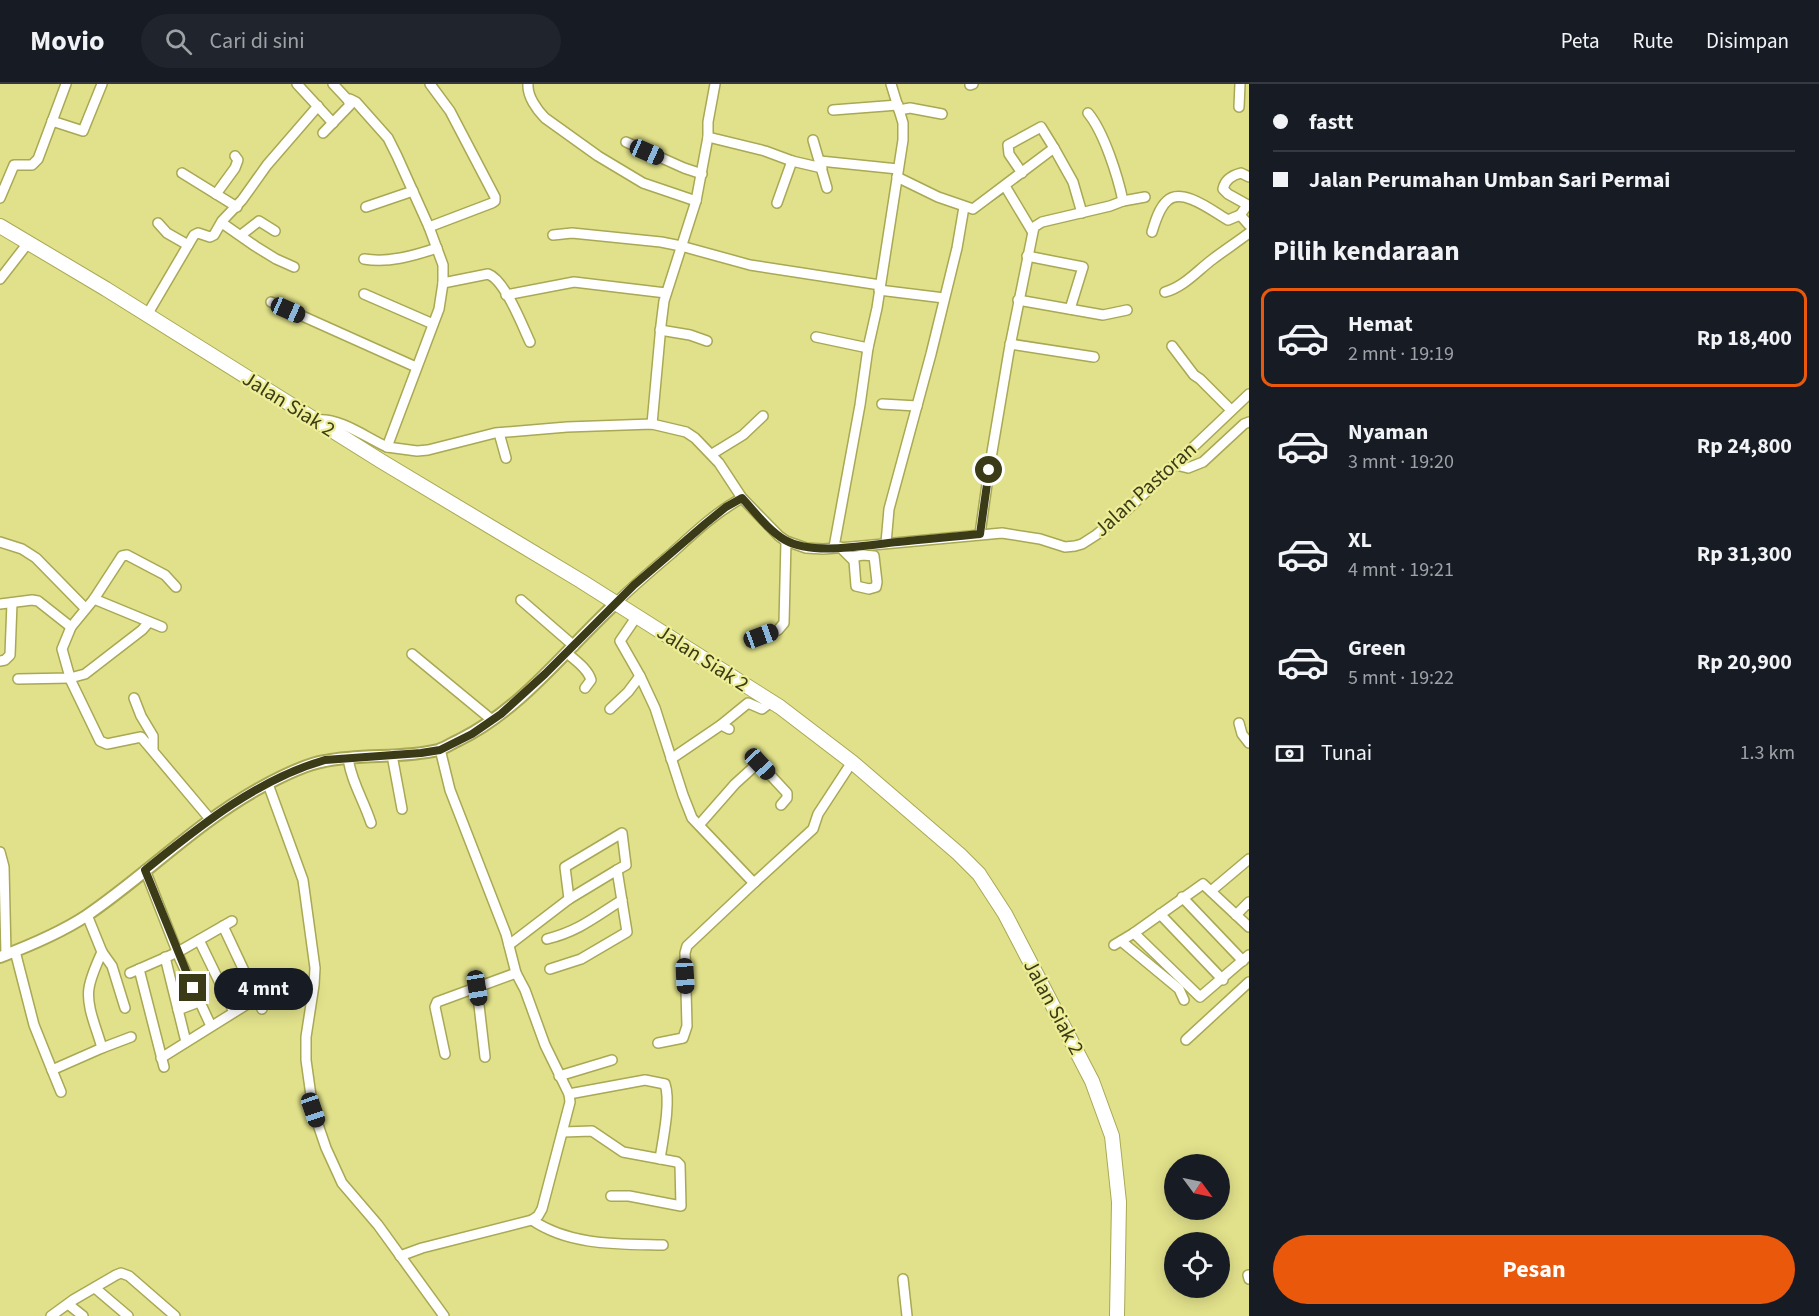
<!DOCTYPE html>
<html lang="id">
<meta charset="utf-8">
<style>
body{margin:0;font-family:"Source Sans 3",sans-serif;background:#20242c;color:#f1f3f6;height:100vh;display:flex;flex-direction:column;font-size:22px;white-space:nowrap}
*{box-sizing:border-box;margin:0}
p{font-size:20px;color:#9ea1a6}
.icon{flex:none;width:33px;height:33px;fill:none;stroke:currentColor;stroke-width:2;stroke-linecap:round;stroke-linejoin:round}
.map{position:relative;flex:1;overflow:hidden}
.panel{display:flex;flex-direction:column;background:#171b24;width:570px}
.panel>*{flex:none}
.banner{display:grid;align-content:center;height:132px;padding:0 24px;background:#171b24}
.needle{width:39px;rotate:123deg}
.fabs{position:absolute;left:1164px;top:1070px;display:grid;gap:12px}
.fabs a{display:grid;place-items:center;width:66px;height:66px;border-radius:50%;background:#171b24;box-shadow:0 3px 15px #0003;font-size:30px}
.end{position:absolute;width:27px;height:27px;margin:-14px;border:8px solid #3b3b17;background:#fff;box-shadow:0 0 0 3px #fff}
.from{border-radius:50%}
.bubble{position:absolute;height:42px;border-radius:21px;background:#171b24;box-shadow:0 3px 15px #0003;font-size:20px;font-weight:700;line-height:42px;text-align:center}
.car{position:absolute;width:18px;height:36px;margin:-18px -9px;border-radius:8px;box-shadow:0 0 4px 2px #0007;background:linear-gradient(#222 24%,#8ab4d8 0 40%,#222 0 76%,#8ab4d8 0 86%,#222 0)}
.banner b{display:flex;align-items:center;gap:21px;height:57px;font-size:22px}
.banner b+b{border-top:2px solid #363941}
.banner i{width:15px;height:15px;background:#f1f3f6}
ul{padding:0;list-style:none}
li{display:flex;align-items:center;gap:18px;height:99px;margin:0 12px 9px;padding:0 12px;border:3px solid transparent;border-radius:12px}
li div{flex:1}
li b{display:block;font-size:22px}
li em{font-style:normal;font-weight:700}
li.current{border-color:#ea580c}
li>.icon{width:54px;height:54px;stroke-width:1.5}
h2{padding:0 24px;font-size:27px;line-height:72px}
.pay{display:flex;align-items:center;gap:15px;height:66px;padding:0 24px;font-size:22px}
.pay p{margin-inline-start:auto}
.primary-button{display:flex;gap:12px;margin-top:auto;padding:12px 24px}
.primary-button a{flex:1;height:69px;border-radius:36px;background:#ea580c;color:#fff;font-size:24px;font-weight:700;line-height:69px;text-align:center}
header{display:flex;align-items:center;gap:36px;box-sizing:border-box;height:84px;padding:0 30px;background:#171b24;border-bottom:2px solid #363941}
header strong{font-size:28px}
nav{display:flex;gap:33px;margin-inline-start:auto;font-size:21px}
.search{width:420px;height:54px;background:#20242c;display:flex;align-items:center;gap:15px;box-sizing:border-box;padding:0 21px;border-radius:33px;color:#9ea1a6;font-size:22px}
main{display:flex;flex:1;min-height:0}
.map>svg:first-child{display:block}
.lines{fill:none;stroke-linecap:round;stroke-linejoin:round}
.stream{stroke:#518c6d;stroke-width:1.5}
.minor-casing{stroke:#a9a854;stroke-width:12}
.major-casing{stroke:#a9a854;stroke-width:14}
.highway-casing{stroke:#a9a854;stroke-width:16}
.minor{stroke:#fff;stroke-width:9}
.major{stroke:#fff;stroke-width:10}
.highway{stroke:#fff;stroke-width:14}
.route{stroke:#3b3b17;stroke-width:8}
.labels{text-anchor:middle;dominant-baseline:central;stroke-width:4.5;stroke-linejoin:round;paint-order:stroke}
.street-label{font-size:21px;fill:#3b3b17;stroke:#eeee98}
</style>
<header>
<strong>Movio</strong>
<div class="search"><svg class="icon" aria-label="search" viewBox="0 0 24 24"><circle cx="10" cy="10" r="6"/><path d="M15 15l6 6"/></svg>Cari di sini</div>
<nav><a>Peta</a><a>Rute</a><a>Disimpan</a></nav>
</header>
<main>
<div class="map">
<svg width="1249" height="1232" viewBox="0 0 1249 1232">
<rect width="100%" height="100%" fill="#e1e18b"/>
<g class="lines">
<polyline class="stream" points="974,128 976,128 1005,108"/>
<defs>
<g id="minor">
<polyline points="297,0 333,39"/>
<path d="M528,0C527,12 537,26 545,34L598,72L643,99L696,117"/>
<polyline points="970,1 973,0"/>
<polyline points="348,16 350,15 356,18 388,54 397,72 429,143 443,181 443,199 439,225 387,363 417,367 428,366 495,349 567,343 652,340 686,348 695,354 719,379 742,414"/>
<polyline points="1239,23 1240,0"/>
<polyline points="833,26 898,21"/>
<polyline points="899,26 910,24 942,30"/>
<polyline points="52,37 83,47 102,0"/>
<polyline points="323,49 350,21 348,16 333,0"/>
<polyline points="708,53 765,67 792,77 777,119"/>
<polyline points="813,56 827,104"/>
<polyline points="626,58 684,84 702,90"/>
<polyline points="792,77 822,84"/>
<polyline points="820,77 898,85"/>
<polyline points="182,89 237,123"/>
<polyline points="1022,89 1009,70 1008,61 1041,43 1054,64"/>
<polyline points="897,93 938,113 973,125 1054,64 1073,98 1082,129"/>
<path d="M1249,93L1241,89C1233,91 1225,95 1223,105L1228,110L1246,120V123L1240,131L1249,141"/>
<polyline points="1005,102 1032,147"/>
<polyline points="216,110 235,84 238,76 235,72"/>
<polyline points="0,114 14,81 32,81 38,75 66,0"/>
<polyline points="1123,117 1145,113"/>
<polyline points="366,123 413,107"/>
<polyline points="158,139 167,149 188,161"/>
<polyline points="222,139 255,162 276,175 294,183"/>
<polyline points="429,143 492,119 495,117 495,113 450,27 430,0"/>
<path d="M1152,148C1155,138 1159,124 1167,117C1182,102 1215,129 1228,136L1240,131"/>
<polyline points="241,151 259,137 275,147"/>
<polyline points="553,151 572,149 661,158 681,162 750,181 880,201"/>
<polyline points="1027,172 1083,183 1070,225"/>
<path d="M364,175C389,179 413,172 437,164"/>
<polyline points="0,195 28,159"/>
<path d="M443,199L488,190C505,196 522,241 530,258"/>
<polyline points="879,206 944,214"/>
<path d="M1165,208C1184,203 1198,186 1213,175C1225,166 1237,158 1249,149"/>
<polyline points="364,210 433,240"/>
<polyline points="506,211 574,198 666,209"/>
<polyline points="1018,216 1103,231 1127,226"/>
<polyline points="271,218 416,283"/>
<polyline points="147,231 194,151 198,149 210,153 214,151 222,137 242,116 267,81 318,22"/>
<polyline points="660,246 690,251 707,257"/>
<polyline points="816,253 868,264"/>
<polyline points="1010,260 1094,273"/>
<polyline points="1172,262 1194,291 1200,295 1231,326"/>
<polyline points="882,320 917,322"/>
<path d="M317,336C341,334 365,353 387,363"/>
<polyline points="652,340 661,241 664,217 696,117 708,53 708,38 715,0"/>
<polyline points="499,349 506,374"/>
<polyline points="712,370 743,351 763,332"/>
<polyline points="1176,381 1188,384 1203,378 1244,340 1249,338"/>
<path d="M980,450L989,386L1009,267L1034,143L1042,138L1110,122L1123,117C1118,93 1104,48 1088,29"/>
<polyline points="0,458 22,465 36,474 85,524"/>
<polyline points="886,459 889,425 931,270 957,164 964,123"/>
<polyline points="834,463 860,321 868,264 877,224 903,56 903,39 891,0"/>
<polyline points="840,463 854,477 856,502 869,505 876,503 877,498 874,472 863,471 851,473"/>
<polyline points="176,503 165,491 127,471 122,472 94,515 71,543 62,565 71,597 100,657 107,660 141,653 210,735"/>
<polyline points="94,515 162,543"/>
<polyline points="521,516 574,562"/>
<path d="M616,519C634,501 653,485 672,469C694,449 716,428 742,414L779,452L786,457L806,464L823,465L851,463L1002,449L1040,455L1065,463L1075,462L1082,460L1096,451L1128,425L1249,310"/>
<polyline points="0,520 32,516 38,517 71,543"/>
<polyline points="637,532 620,557 640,592 655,624 683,711 692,734 751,796 755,798 813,745 818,730 852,678"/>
<polyline points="761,552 778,546 784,539 786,457"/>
<path d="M567,569C576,577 588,585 591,596L585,604"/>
<polyline points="412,570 492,636"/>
<polyline points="0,577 5,576 10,571 12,519"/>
<polyline points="18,595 70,594 85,590 142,546 149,538"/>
<polyline points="134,614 141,632 153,652 153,665"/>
<polyline points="610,625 628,608 640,592"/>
<polyline points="1239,639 1242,650 1249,659"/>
<polyline points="721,641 748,619 762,625 771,618"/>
<polyline points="392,671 402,725"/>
<path d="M348,674C351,697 364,717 371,739"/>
<polyline points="671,675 721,641 729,645"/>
<polyline points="268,700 303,796 315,884 314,901 306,953 306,976 313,1026 326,1064 342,1099 378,1141 444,1232"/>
<polyline points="699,741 735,700 757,680 760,680 787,709 787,714 781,721"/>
<polyline points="0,768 4,783 6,871"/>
<polyline points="145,786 180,875 211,942"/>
<polyline points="1211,807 1249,775"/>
<polyline points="1182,813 1243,877"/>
<polyline points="569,815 565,783 622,749 626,781 617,786"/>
<polyline points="1160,830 1223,896"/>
<path d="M87,831L102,868C97,879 91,892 89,904C86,923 97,945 102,964L131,953"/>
<polyline points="1236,831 1249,818"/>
<polyline points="223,842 262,925"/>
<polyline points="1134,849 1200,913 1249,871"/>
<path d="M547,855C579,847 595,833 622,816"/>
<polyline points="199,856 234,928"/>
<polyline points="1121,857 1179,905 1184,916"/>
<polyline points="509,861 569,815 617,786 627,848 581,875 550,885"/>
<polyline points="1114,861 1134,849 1203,800 1249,843"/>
<polyline points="15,867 34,941 52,986 102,964"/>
<polyline points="102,868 112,882 125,924"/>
<polyline points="165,873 186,958"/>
<polyline points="139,885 164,983"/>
<polyline points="130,889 178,868 232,837"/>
<polyline points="477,904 485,973"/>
<polyline points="178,926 199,918"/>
<polyline points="1186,956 1249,898"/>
<polyline points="658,959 683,954 687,942 685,869 687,862 755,798"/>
<polyline points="445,970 435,923 437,918 516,889"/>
<polyline points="161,974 257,914"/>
<polyline points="52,986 61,1008"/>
<polyline points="559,992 612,976"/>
<path d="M569,1010L645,996L665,1000C671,1018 663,1055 660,1075"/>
<polyline points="563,1048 592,1047 623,1068 677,1078 680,1081 681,1122 629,1112 611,1112"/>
<path d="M532,1136C570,1162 619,1160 663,1161"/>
<polyline points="400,1172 422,1164 532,1136 538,1132 542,1125 570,1018 569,1010 545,961 525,906 516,889 506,850 450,706 440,665"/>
<polyline points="1248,1191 1249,1195"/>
<polyline points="903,1195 907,1232"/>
<polyline points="95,1204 128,1232"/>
<polyline points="68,1220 83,1232"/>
<polyline points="51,1232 73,1216 116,1191 121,1189 129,1192 175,1232"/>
</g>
<path id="major" d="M0,873C29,862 60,849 86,832C145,792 195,740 258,705C276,695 305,680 325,677C362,669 401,675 438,666C445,664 452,659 459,656C522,625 565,566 616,519"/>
<polyline id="highway" points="0,142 106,205 381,377 581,497 780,623 852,678 959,770 979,790 1005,830 1092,997 1112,1052 1119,1118 1117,1232"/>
</defs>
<use href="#minor" class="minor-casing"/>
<use href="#major" class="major-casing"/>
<use href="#highway" class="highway-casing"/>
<use href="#minor" class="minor"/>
<use href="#major" class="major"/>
<use href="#highway" class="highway"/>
</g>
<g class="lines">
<path class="route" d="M193,904L145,786C200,742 256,696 325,676L421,669L440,666L472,650L501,630L545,590L634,501L705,440L726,423L742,414C755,428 768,446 785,456C813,472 866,461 898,458C925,455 953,453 980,450L989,386"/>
</g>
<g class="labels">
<g class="street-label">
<text transform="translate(289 320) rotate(32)">Jalan Siak 2</text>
<text transform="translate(1145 405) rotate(-42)">Jalan Pastoran</text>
<text transform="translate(703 574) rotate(33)">Jalan Siak 2</text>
<text transform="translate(1054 923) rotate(62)">Jalan Siak 2</text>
</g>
</g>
</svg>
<div class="fabs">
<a><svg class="needle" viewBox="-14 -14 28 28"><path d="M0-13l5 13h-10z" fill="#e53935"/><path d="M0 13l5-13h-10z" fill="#9ea1a6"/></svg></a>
<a><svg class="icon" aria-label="locate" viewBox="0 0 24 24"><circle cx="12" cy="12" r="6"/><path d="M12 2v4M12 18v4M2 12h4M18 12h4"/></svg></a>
</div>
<i class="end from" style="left:989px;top:386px"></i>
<i class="end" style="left:193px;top:904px"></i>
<div class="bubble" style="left:214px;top:884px;width:99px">4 mnt</div>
<i class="car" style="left:647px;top:68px;rotate:114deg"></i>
<i class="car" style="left:288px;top:226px;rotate:114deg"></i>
<i class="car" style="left:761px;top:552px;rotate:70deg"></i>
<i class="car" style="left:760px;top:680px;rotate:137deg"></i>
<i class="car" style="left:685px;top:892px;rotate:177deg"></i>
<i class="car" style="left:477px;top:904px;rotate:171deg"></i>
<i class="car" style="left:313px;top:1026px;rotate:161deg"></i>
</div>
<section class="panel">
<div class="banner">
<b><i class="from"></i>fastt</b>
<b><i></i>Jalan Perumahan Umban Sari Permai</b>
</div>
<h2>Pilih kendaraan</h2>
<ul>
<li class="current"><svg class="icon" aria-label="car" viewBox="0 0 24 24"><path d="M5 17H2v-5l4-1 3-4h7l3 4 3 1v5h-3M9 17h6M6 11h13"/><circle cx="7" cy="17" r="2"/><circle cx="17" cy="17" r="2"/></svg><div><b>Hemat</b><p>2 mnt · 19:19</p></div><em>Rp 18,400</em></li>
<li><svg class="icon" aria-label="car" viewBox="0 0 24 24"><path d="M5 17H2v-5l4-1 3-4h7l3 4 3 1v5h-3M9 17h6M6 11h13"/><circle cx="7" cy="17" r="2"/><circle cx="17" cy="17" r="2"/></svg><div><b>Nyaman</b><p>3 mnt · 19:20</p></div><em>Rp 24,800</em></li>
<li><svg class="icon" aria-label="car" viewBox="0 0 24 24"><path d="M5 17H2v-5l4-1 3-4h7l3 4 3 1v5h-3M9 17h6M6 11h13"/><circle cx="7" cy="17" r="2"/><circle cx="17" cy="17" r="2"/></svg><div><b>XL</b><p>4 mnt · 19:21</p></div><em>Rp 31,300</em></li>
<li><svg class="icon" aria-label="car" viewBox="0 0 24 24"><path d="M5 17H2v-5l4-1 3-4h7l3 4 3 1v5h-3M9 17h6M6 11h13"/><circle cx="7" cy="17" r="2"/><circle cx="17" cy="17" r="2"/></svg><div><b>Green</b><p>5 mnt · 19:22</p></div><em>Rp 20,900</em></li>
</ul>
<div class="pay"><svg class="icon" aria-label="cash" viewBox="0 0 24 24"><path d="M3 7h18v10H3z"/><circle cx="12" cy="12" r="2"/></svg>Tunai<p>1.3 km</p></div>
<div class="primary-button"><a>Pesan</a></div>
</section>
</main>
